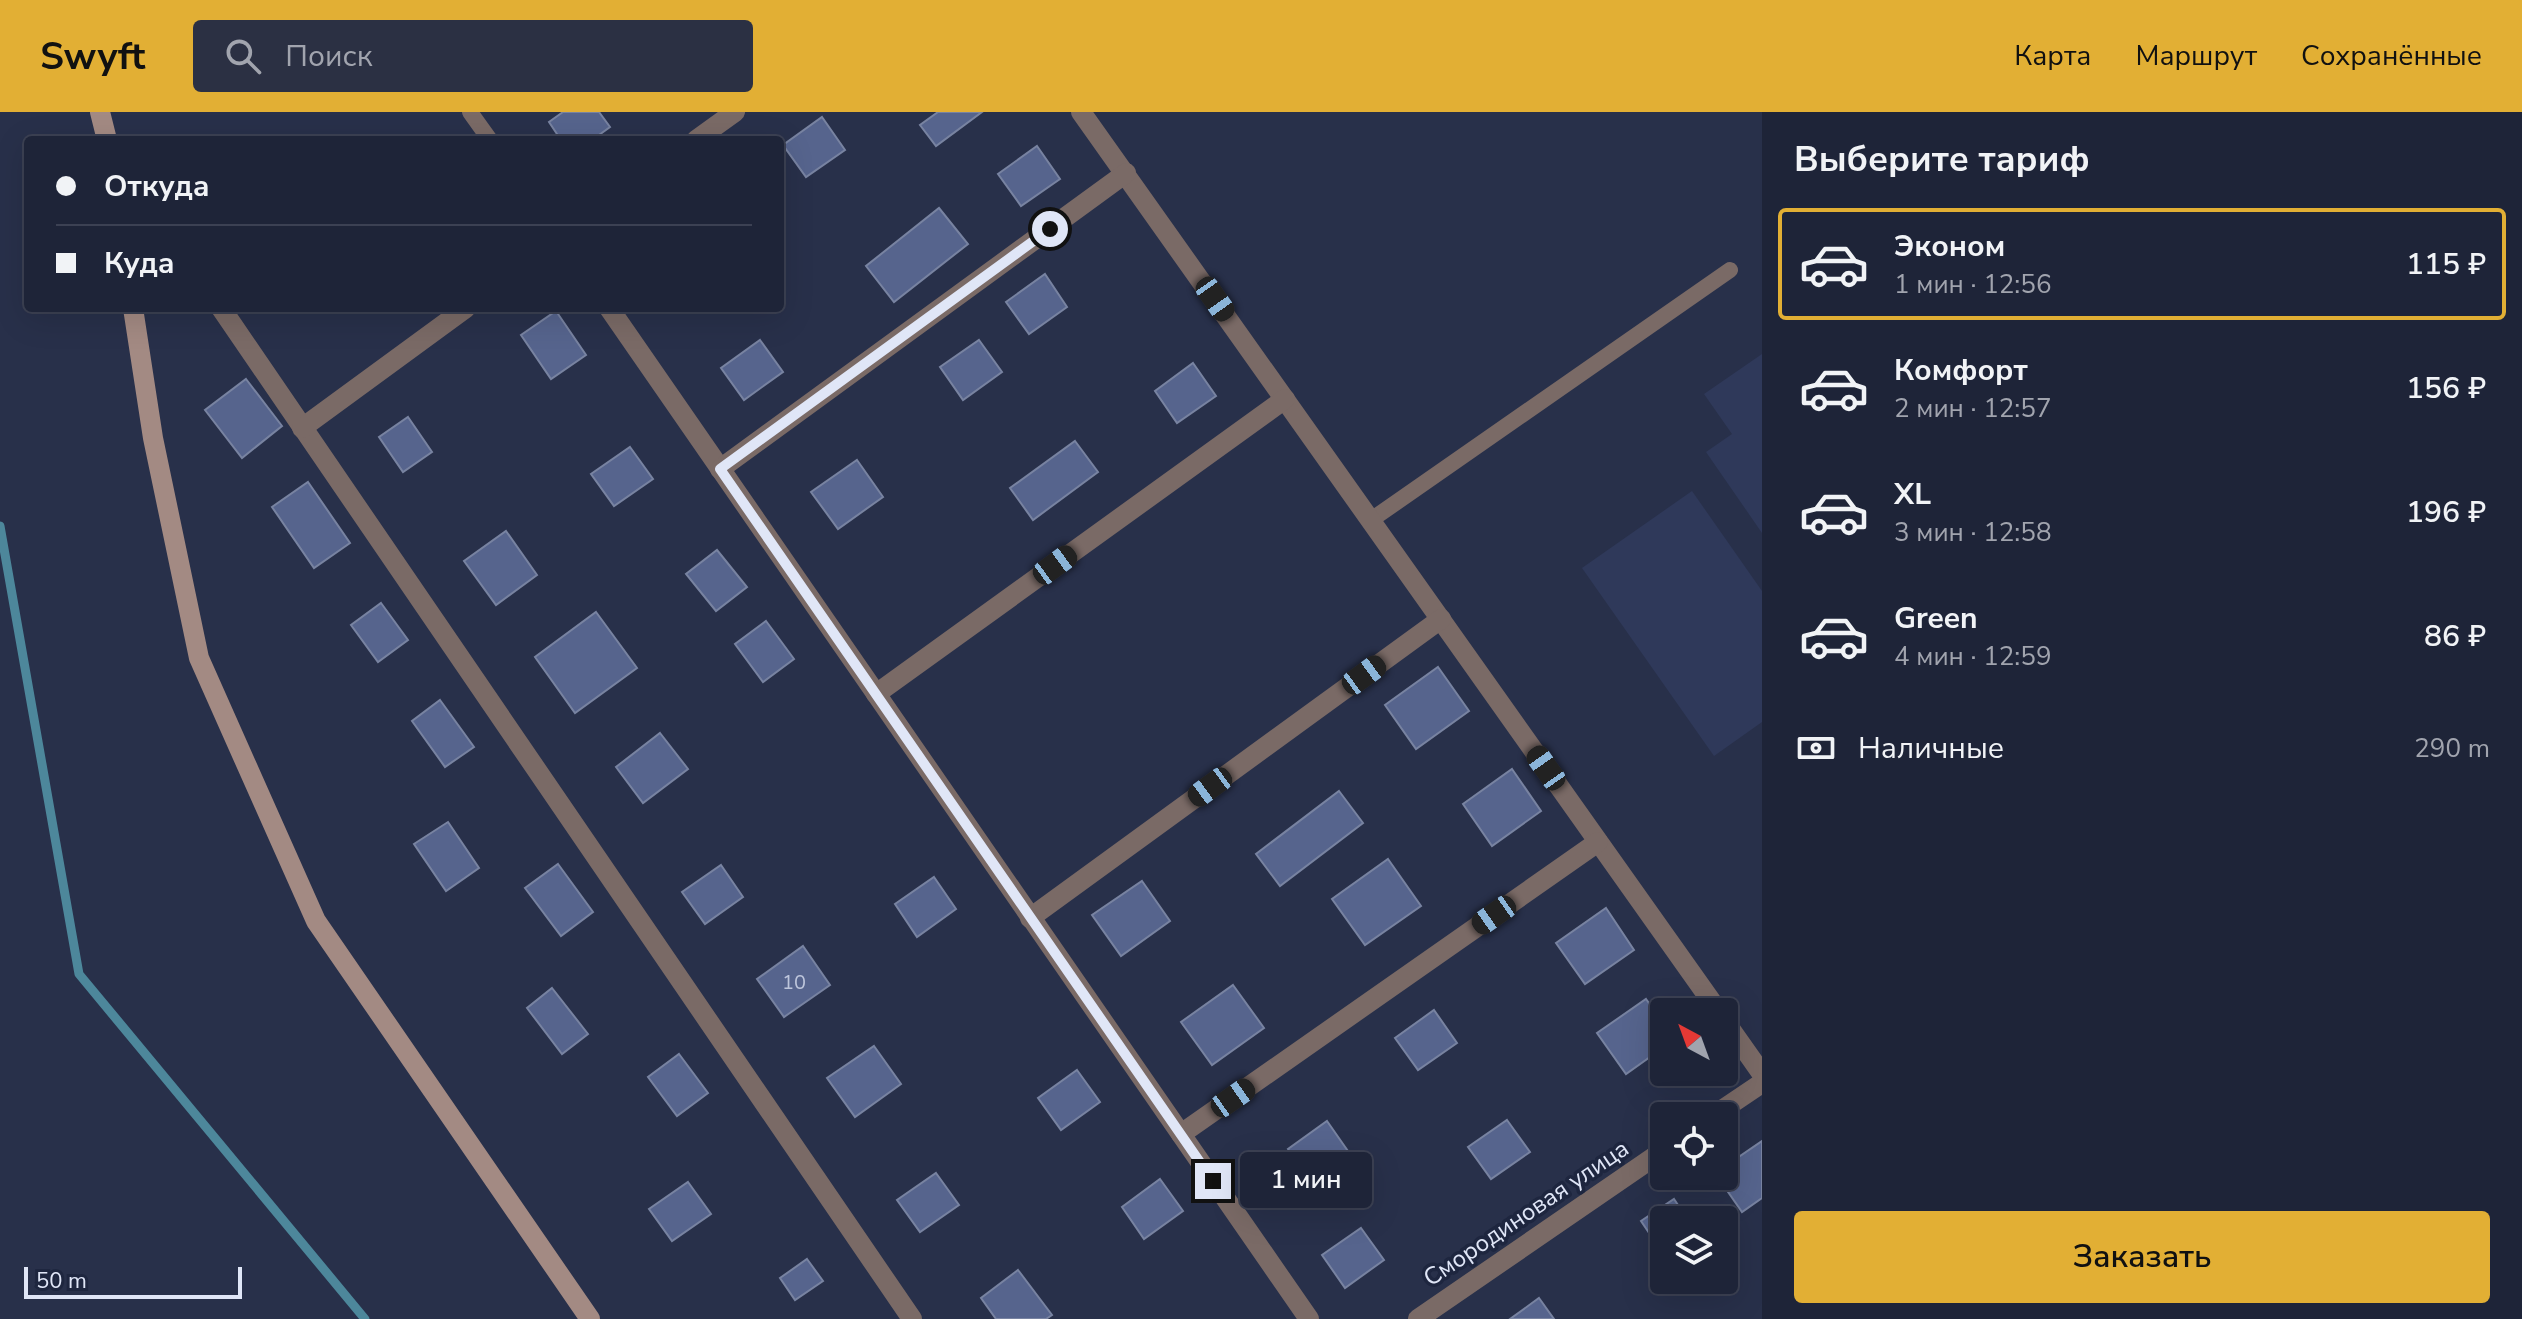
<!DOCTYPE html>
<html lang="ru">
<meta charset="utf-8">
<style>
body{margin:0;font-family:"Nunito Sans",sans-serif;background:#2b3043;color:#f1f3f6;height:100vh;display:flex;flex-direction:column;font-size:30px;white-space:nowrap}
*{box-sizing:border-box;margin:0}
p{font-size:26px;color:#a1a4ae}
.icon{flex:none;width:44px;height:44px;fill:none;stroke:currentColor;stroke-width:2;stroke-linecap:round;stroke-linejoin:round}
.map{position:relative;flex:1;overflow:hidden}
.side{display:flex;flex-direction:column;background:#1e2438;width:760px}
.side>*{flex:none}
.banner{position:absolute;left:24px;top:24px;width:760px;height:176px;border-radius:8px;box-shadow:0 8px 32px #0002,0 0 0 2px #3c4153;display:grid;align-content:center;height:176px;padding:0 32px;background:#1e2438}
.needle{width:52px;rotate:319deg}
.fabs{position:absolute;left:1650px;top:886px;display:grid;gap:16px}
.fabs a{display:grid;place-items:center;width:88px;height:88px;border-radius:8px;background:#1e2438;box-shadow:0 8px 32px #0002,0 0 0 2px #3c4153;font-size:40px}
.scale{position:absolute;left:24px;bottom:20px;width:218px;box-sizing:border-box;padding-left:8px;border:4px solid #e0e6f7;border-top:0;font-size:22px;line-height:28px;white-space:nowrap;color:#e0e6f7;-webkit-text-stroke:6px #1e263f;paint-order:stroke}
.end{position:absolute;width:36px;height:36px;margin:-18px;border:10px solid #e0e6f7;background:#111;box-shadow:0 0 0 4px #111}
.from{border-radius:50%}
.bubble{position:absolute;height:56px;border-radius:8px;background:#1e2438;box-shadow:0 8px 32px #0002,0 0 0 2px #3c4153;font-size:26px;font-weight:600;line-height:56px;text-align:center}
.car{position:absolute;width:24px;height:48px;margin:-24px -12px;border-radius:10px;box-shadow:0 0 6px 2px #0007;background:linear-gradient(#222 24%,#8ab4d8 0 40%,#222 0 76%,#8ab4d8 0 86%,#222 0)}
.banner b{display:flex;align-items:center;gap:28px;height:76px;font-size:30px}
.banner b+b{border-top:2px solid #3c4153}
.banner i{width:20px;height:20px;background:#f1f3f6}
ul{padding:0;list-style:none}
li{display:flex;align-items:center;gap:24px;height:112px;margin:0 16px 12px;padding:0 16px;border:4px solid transparent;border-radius:8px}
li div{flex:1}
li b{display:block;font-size:30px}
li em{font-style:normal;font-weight:600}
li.on{border-color:#e2af34}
li>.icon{width:72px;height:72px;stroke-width:1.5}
h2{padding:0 32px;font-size:36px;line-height:96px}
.pay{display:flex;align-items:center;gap:20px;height:88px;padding:0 32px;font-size:30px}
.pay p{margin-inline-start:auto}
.button{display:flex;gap:16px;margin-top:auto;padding:16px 32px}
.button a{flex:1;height:92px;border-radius:8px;background:#e2af34;color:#111;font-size:32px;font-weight:600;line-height:92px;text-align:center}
header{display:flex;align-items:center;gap:48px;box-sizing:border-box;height:112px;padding:0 40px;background:#e2af34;color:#111}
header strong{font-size:38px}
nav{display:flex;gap:44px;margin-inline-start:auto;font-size:28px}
.search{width:560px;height:72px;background:#2b3043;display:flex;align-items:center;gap:20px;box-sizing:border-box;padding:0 28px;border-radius:8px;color:#a1a4ae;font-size:30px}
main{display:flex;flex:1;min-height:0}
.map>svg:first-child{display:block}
.built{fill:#2f395a}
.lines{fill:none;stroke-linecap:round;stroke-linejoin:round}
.stream{stroke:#4d879b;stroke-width:9}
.building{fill:#56648d;stroke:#7883a1;stroke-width:2}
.lane{stroke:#7a6a66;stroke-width:16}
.street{stroke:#7a6a66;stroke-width:20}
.secondary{stroke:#a38a83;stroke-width:20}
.route{stroke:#e0e6f7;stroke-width:10}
.labels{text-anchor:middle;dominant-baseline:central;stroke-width:7;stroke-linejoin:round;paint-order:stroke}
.number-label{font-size:20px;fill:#bec6dc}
.street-label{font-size:24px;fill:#e0e6f7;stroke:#1e263f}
</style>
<header>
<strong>Swyft</strong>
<div class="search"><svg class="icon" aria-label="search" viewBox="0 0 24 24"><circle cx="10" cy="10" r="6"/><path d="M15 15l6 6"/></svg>Поиск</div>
<nav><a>Карта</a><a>Маршрут</a><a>Сохранённые</a></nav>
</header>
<main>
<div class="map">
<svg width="1762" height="1207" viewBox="0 0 1762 1207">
<rect width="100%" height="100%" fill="#28304a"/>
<g class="built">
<polygon points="1762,242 1762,421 1706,340 1732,322 1704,282"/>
<polygon points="1692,379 1762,479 1762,610 1714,644 1582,456"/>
</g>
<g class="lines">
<polyline class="stream" points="0,414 79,862 365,1207"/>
</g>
<g class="building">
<polygon points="563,0 599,0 610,15 592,28 561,28 549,10"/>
<polygon points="938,0 982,0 936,34 920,13"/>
<polygon points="822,5 845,38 806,65 783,33"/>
<polygon points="1037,34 1060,67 1021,94 998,62"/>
<polygon points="939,96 968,132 894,190 866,154"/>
<polygon points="1045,162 1067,195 1029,222 1006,190"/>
<polygon points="556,199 586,243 551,267 521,223"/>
<polygon points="760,228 783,260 744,288 721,256"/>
<polygon points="979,228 1002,260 963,288 940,255"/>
<polygon points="1193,251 1216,284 1177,311 1155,279"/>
<polygon points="246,267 282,314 242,346 205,298"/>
<polygon points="408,305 432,340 403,360 379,325"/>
<polygon points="1075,329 1098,360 1033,408 1010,376"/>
<polygon points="630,335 653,367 614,394 591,362"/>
<polygon points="857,348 883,385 838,417 811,380"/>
<polygon points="308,370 350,431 314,456 272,395"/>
<polygon points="506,419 537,463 496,493 464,449"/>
<polygon points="717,438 747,475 716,499 686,462"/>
<polygon points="381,491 408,528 378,550 351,513"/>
<polygon points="596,500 637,556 575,601 535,545"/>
<polygon points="766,509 794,547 763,570 735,532"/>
<polygon points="1438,555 1469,599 1416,637 1385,593"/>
<polygon points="440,588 474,635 445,655 412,609"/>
<polygon points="660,621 688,657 643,691 616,655"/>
<polygon points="1512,657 1541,699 1492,734 1463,692"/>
<polygon points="1339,679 1363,711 1280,774 1256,742"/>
<polygon points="448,710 479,756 446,779 414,732"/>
<polygon points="1388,747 1421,794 1365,833 1332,787"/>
<polygon points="558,752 593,800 561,824 525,776"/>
<polygon points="721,753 743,785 705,812 682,780"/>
<polygon points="934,765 956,797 917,825 895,792"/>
<polygon points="1142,769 1170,809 1121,844 1092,803"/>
<polygon points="1606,796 1634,838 1585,872 1556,831"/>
<polygon points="803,834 830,873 784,905 757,867"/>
<polygon points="1233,873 1264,916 1212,953 1181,910"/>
<polygon points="552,876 588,922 562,942 527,896"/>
<polygon points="1646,887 1664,912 1664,935 1626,962 1597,921"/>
<polygon points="1434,898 1457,931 1418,958 1395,926"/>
<polygon points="874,934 901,972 855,1005 827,966"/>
<polygon points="679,942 708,981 677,1004 648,965"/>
<polygon points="1077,958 1100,990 1061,1018 1038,986"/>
<polygon points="1507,1008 1530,1040 1491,1067 1468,1035"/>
<polygon points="1327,1009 1350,1042 1311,1069 1288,1037"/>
<polygon points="1762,1029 1762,1086 1742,1100 1717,1064 1724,1064 1724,1055"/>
<polygon points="936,1061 959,1093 920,1120 897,1088"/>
<polygon points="1160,1067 1183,1099 1144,1127 1122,1095"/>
<polygon points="688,1070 711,1102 672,1129 649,1097"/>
<polygon points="1674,1087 1688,1108 1664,1108 1664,1143 1641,1109"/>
<polygon points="1361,1116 1384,1148 1345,1176 1322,1143"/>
<polygon points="807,1147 823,1169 795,1188 780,1166"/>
<polygon points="1018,1158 1052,1203 1046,1207 996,1207 981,1186"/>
<polygon points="1539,1186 1554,1207 1510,1207"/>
</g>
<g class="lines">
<g class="lane">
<polyline points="470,0 490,28"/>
<polyline points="1371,408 1730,158"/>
</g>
<g class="street">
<polyline points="1081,0 1719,900"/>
<polyline points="696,28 735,0"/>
<polyline points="221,196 912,1207"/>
<polyline points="609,196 1309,1207"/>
<polyline points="302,316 466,196"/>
<polyline points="720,357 1126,61"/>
<polyline points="876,582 1285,287"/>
<polyline points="1030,806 1441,507"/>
<polyline points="1724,908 1762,962"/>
<polyline points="1713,1004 1762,971"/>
<polyline points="1181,1022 1598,730"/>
<polyline points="1418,1207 1664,1038"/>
</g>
<g class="secondary">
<polyline points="100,0 107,28"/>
<polyline points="133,196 153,326 199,546 251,663 316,809 590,1207"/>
</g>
</g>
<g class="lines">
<polyline class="route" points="1050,117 720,357 1213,1069"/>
</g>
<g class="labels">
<g class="number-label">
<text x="794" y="870">10</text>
</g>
<g class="street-label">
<text transform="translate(1526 1101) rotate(-34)">Смородиновая улица</text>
</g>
</g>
</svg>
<div class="fabs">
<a><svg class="needle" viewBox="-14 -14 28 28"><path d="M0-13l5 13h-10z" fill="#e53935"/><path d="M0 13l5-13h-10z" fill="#a1a4ae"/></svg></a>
<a><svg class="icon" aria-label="locate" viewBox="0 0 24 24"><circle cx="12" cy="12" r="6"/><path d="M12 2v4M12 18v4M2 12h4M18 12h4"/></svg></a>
<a><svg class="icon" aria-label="layers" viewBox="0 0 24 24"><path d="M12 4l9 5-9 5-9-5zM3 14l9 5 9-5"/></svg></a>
</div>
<div class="scale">50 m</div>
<i class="end from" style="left:1050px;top:117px"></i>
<i class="end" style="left:1213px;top:1069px"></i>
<div class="bubble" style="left:1240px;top:1040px;width:132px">1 мин</div>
<i class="car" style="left:1215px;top:187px;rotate:145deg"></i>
<i class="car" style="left:1055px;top:453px;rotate:54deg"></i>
<i class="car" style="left:1364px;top:563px;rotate:54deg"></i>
<i class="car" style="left:1546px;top:656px;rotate:325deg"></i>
<i class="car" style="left:1210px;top:675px;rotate:234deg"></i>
<i class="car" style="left:1494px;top:803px;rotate:235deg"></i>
<i class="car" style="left:1233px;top:986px;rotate:55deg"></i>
<div class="banner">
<b><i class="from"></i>Откуда</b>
<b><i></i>Куда</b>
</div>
</div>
<section class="side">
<h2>Выберите тариф</h2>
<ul>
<li class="on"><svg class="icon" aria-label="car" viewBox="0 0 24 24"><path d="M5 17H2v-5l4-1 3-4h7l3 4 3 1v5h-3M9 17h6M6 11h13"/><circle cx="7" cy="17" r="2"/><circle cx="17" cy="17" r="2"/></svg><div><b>Эконом</b><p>1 мин · 12:56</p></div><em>115 ₽</em></li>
<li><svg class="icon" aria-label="car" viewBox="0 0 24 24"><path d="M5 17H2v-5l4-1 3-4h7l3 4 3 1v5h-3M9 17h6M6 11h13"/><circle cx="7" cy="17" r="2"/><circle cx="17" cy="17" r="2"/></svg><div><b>Комфорт</b><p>2 мин · 12:57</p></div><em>156 ₽</em></li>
<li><svg class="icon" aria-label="car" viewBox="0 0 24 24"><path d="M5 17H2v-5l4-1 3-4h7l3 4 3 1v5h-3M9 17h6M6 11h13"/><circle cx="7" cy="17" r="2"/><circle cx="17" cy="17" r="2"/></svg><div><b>XL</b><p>3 мин · 12:58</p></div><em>196 ₽</em></li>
<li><svg class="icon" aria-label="car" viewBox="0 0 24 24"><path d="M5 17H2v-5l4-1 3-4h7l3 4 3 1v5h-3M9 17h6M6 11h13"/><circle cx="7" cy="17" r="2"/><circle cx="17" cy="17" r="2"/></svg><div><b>Green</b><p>4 мин · 12:59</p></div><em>86 ₽</em></li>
</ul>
<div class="pay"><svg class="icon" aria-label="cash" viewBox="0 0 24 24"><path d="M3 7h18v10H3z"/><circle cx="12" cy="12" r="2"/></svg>Наличные<p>290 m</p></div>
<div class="button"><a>Заказать</a></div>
</section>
</main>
